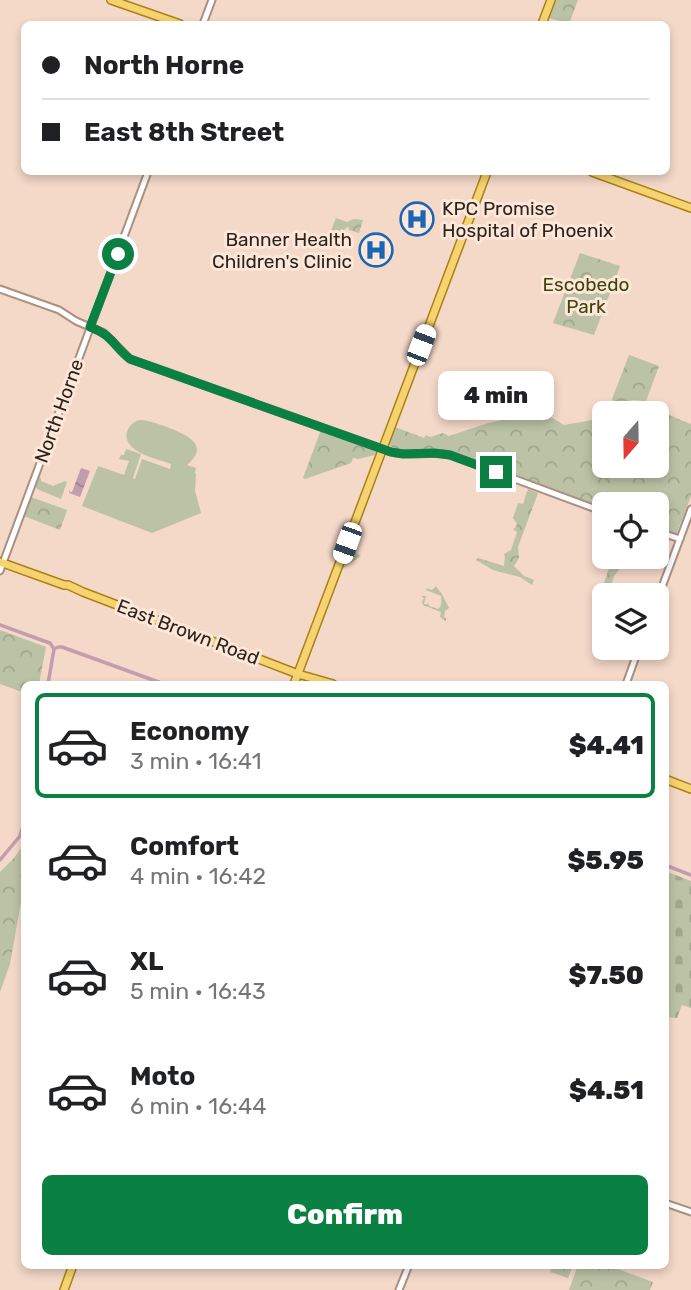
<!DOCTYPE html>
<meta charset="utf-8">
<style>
body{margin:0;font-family:Rubik,sans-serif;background:#f2f2f2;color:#202124;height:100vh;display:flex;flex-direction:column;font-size:26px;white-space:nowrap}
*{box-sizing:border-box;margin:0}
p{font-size:23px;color:#757577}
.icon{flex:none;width:38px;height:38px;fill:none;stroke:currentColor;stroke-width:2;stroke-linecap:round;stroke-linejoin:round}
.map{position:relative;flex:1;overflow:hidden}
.details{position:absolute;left:21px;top:681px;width:648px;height:588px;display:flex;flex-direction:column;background:#fff;border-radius:10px;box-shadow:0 4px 10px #0003}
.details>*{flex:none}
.guide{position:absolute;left:21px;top:21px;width:649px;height:154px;border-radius:10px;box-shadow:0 4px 10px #0003;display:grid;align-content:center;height:154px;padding:0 21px;background:#fff}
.needle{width:46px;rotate:200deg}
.controls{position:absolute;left:592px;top:401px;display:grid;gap:14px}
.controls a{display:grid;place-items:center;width:77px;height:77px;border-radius:10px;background:#fff;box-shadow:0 4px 10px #0003;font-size:35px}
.end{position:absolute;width:32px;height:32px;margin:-16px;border:9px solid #0b8043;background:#fff;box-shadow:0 0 0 4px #fff}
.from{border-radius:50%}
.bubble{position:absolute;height:49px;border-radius:10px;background:#fff;box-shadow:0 4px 10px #0003;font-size:23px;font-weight:800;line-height:49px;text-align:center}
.car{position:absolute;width:21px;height:42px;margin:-21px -10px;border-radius:9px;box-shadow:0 0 5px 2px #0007;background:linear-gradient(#fff 24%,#345 0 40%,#fff 0 76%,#345 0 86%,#fff 0)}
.guide b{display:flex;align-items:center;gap:24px;height:66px;font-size:26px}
.guide b+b{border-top:2px solid #e0e0e0}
.guide i{width:18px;height:18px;background:#202124}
ul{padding:12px 0 0;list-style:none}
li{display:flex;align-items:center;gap:21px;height:105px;margin:0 14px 10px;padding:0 7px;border:4px solid transparent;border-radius:10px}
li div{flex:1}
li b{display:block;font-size:26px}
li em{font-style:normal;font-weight:800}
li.selected{border-color:#0b8043}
li>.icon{width:63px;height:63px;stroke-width:1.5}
.primary-button{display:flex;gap:14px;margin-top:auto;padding:14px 21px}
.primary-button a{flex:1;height:80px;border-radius:10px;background:#0b8043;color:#fff;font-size:28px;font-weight:800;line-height:80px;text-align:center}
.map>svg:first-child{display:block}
.green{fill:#bbc2a5}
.cemetery{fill:url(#cemetery-stones)}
.park{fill:url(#park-crowns)}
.water{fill:url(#water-ripples)}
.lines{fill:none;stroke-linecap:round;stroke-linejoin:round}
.canal{stroke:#c39dae;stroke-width:3.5}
.minor-casing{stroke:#aa9081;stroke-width:9}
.major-casing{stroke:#aa8214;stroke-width:10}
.minor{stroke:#fff;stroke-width:5}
.major{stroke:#f4d370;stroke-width:7}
.route{stroke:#0b8043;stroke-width:9}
.labels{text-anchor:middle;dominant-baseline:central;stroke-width:6;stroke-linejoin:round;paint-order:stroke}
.poi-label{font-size:19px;fill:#2d231c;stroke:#fde7d9;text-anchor:start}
.park-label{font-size:19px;fill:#3d460a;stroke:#fde7d9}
.street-label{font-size:19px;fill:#2d231c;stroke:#fde7d9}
</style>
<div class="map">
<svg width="691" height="1290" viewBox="0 0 691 1290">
<defs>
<pattern id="cemetery-stones" width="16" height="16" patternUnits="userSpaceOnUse" patternTransform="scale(1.75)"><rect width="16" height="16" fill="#bbc2a5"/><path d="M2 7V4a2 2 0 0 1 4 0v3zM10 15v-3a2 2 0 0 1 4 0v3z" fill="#a1a68d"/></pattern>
<pattern id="park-crowns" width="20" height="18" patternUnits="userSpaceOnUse" patternTransform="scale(1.75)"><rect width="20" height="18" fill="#bbc2a5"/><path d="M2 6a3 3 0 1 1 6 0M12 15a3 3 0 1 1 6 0" fill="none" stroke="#a1a68d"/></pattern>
<pattern id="water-ripples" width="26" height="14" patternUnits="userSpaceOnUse" patternTransform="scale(1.75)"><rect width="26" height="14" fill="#c39dae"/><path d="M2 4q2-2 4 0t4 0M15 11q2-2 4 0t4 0" fill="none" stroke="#9f808d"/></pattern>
</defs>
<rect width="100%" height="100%" fill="#f4d8c8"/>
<g class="green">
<path d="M139,420C149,420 158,424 167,427C184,434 212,444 187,465L196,468L195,473L196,474L195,491L201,513L152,533L82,506L98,466L124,475L129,461L119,459L121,455H124L126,449L141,454L133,478L135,479L142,459L170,469L171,464C157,459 122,452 127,432C129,425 134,422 139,420Z"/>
<polygon points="39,478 41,478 41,481 53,486 65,481 67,482 61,499 37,489 35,485"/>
</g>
<polygon class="cemetery" points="665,871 691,881 691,1008 682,1005 677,1018 665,1017"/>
<g class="park">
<polygon points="556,0 578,0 569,24 549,18"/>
<polygon points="336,218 347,222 354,219 363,220 359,233 349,230 349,228 347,227 344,230 341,229 338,235 341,237 340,241 346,244 345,248 327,241"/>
<polygon points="580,253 620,266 594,335 553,323"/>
<polygon points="629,355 659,366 646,401 632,400 616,406 612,399"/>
<path d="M546,405L551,417L564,425L604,418V466H656V413H613C642,396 663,414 691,424V496L676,535L656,527V504H604V508L451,452C443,450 435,449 427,449C415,450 398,455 389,444L395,427L424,438L426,435L430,437L443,433L449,436L488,423L517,417L516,409L524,407L525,409Z"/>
<polygon points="322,427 378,447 375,455 358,459 353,458 351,463 305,479 303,478"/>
<polygon points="528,489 538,493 518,547 519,558 514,566 524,576 534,580 532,585 520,577 493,570 476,560 478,558 504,566 505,557 504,554 511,550 517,532 513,529 515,528 517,524 513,518 518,503 523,504"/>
<polygon points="31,497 67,510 60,530 24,516"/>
<polygon points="357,529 359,531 356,553 361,556 342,569"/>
<polygon points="613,557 622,557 620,561 622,566 614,576 611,587 613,590 613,595 604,595 604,606 601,614 597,612 604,594 601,591"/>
<path d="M436,586L443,596L449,608L445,611L444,617L446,618V621L440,617L441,612L423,605L422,602L424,598L422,597V596H426L424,604L427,605L428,603L429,606L438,609C443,605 441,600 441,596L426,590L427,588L432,590Z"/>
<polygon points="0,630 46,647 39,684 24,684 24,692 22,692 0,684"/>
<polygon points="24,844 24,885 10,964 0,992 0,872 14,858"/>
<polygon points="552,1265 573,1265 568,1278 550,1272"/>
<polygon points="578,1265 607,1265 653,1282 650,1290 569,1290"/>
</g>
<polygon class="water" points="81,468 90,471 80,497 69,493 70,489 70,492 72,492"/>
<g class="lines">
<g class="canal">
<polyline points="0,625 44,641 50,643 54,649"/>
<polyline points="54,649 58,647 62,647 164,684"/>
<polyline points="48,684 54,649"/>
<polyline points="0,860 20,836 24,822"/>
<polyline points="665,865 691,875"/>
</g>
<defs>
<g id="minor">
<polyline points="203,24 212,0"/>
<path d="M0,289L59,310L76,321L104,333L130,359L391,452C411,457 430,451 450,455L604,512"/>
<polyline points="656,531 680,539"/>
<polyline points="0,571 148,172"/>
<polyline points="656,603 691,509"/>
<polyline points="626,684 639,648"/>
<polyline points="665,1203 691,1212"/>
<polyline points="399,1290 409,1265"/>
</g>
<g id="major">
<polyline points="111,0 180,24"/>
<polyline points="542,24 551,0"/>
<polyline points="592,172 691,208"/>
<polyline points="0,562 64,585 68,585 83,592 298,674 333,684"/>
<polyline points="294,684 487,172"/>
<polyline points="665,779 691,789"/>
<polyline points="64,1290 73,1265"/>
</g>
</defs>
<use href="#minor" class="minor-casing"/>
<use href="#major" class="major-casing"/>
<use href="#minor" class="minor"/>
<use href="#major" class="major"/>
</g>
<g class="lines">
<path class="route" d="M118,254L90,327C114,336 113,346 130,359L391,452L403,454L434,453L450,455L496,472"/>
</g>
<defs>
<symbol id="hospital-ring" viewBox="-11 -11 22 22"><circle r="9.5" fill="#fde7d9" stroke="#1a66b5" stroke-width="1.5"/><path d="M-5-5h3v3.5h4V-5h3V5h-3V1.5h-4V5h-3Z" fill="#1a66b5"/></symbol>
</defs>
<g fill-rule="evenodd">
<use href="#hospital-ring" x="398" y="200" width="38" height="38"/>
<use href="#hospital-ring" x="357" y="231" width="38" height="38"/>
</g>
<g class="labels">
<g class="poi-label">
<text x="442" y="208">KPC Promise<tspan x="442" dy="22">Hospital of Phoenix</tspan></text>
<text x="352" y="239" text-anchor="end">Banner Health<tspan x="352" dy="22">Children's Clinic</tspan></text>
</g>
<g class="park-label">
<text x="586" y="284">Escobedo<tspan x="586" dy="22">Park</tspan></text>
</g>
<g class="street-label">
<text transform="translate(59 411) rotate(-70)">North Horne</text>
<text transform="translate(188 632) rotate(21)">East Brown Road</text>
</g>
</g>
</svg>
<div class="controls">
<a><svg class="needle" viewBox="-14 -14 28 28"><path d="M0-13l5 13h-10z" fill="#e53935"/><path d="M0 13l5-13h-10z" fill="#757577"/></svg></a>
<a><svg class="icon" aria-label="locate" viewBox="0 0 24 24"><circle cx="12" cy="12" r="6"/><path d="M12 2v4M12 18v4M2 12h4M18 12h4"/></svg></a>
<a><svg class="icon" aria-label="layers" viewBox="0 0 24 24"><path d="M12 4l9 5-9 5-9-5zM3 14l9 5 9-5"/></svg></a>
</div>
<i class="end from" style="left:118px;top:254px"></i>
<i class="end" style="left:496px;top:472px"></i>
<div class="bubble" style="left:438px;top:371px;width:116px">4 min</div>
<i class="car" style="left:421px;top:345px;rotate:21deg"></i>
<i class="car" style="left:347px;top:543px;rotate:200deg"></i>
<div class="guide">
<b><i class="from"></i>North Horne</b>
<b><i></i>East 8th Street</b>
</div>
<section class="details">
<ul>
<li class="selected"><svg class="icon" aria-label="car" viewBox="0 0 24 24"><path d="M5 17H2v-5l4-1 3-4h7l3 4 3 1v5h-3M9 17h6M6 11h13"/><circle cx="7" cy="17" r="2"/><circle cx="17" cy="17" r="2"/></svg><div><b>Economy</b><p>3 min · 16:41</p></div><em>$4.41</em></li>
<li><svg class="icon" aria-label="car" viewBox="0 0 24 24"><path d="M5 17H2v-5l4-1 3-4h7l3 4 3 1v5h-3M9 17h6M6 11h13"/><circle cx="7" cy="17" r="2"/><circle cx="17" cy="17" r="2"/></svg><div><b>Comfort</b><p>4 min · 16:42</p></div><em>$5.95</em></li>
<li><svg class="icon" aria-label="car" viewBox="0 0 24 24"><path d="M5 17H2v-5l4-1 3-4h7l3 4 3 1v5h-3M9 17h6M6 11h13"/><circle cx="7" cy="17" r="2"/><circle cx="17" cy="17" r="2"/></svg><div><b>XL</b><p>5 min · 16:43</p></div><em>$7.50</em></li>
<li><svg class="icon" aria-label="car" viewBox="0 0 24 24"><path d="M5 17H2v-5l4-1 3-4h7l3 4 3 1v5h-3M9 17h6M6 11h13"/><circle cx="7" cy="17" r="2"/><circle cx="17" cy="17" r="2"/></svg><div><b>Moto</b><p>6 min · 16:44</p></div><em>$4.51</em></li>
</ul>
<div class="primary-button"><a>Confirm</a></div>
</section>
</div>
